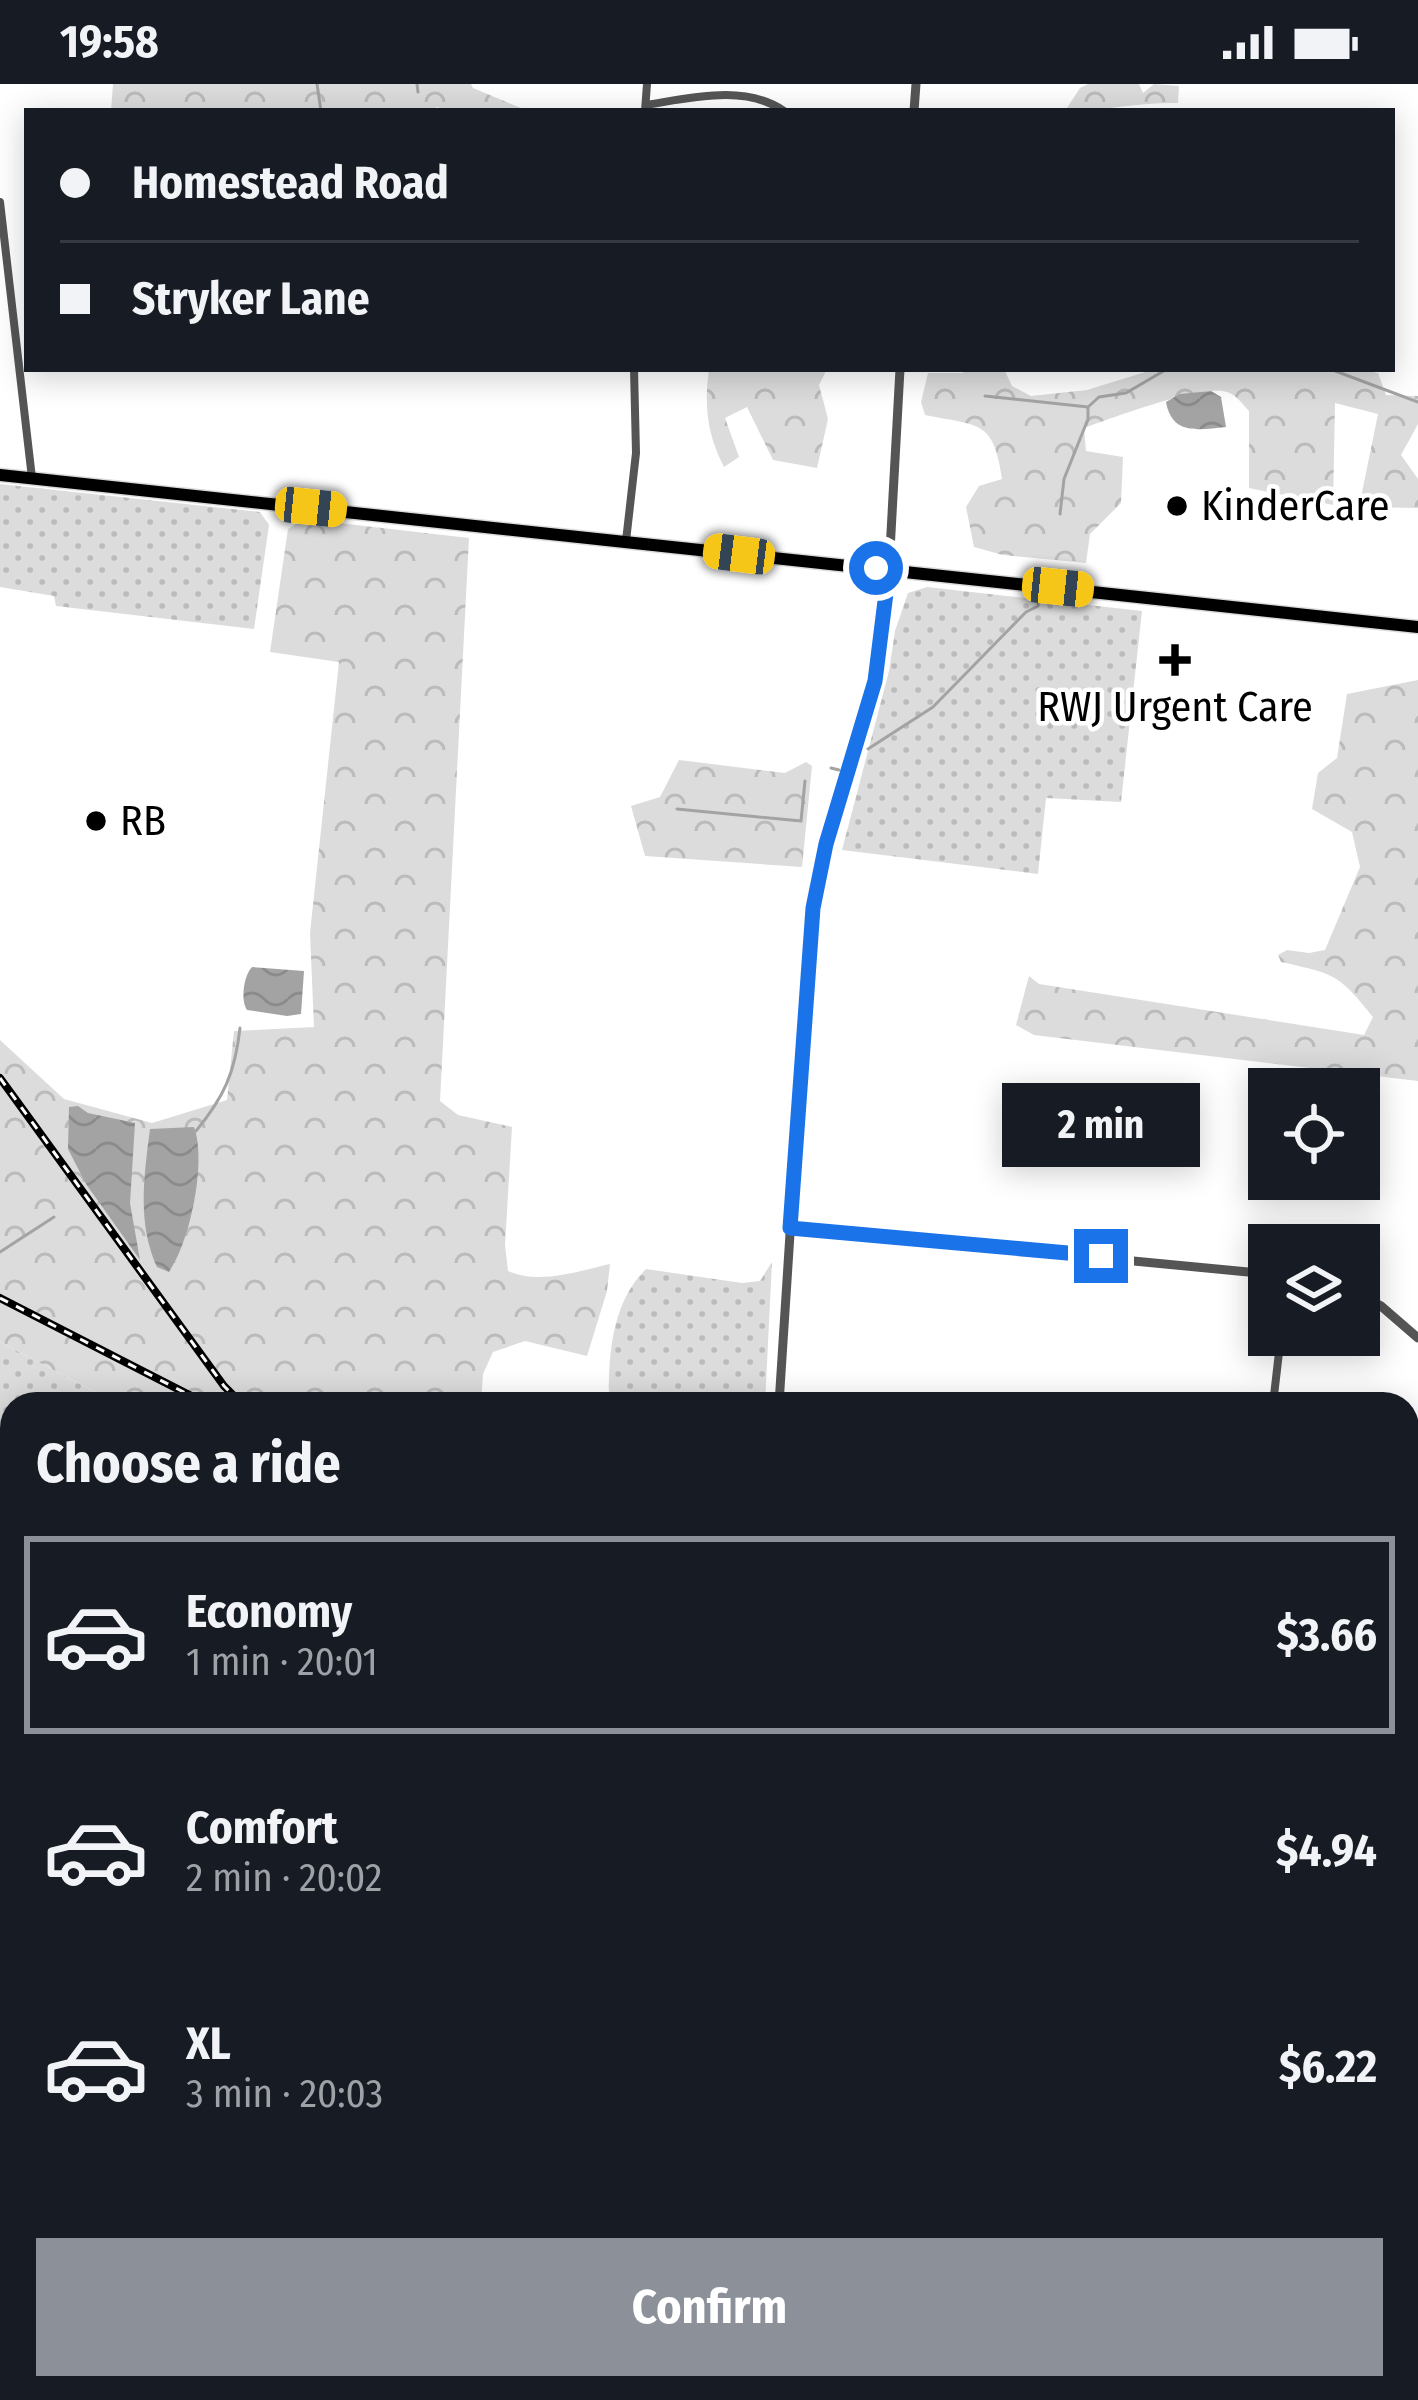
<!DOCTYPE html>
<meta charset="utf-8">
<style>
body{margin:0;font-family:"Fira Sans Condensed",sans-serif;background:#20242c;color:#f1f3f6;height:100vh;display:flex;flex-direction:column;font-size:45px;white-space:nowrap}
*{box-sizing:border-box;margin:0}
p{font-size:39px;color:#9ea1a6}
.icon{flex:none;width:66px;height:66px;fill:none;stroke:currentColor;stroke-width:2;stroke-linecap:round;stroke-linejoin:round}
.map{position:relative;flex:1;overflow:hidden}
.details{position:absolute;left:0px;top:1308px;width:1419px;height:1008px;display:flex;flex-direction:column;background:#171b24;border-radius:36px 36px 0 0;box-shadow:0 6px 30px #0003}
.details>*{flex:none}
.banner{position:absolute;left:24px;top:24px;width:1371px;height:264px;border-radius:0px;box-shadow:0 6px 30px #0003;display:grid;align-content:center;height:264px;padding:0 36px;background:#171b24}
.fabs{position:absolute;left:1248px;top:984px;display:grid;gap:24px}
.fabs a{display:grid;place-items:center;width:132px;height:132px;border-radius:0px;background:#171b24;box-shadow:0 6px 30px #0003;font-size:60px}
.end{position:absolute;width:54px;height:54px;margin:-27px;border:15px solid #1a73e8;background:#fff;box-shadow:0 0 0 6px #fff}
.from{border-radius:50%}
.bubble{position:absolute;height:84px;border-radius:0px;background:#171b24;box-shadow:0 6px 30px #0003;font-size:39px;font-weight:700;line-height:84px;text-align:center}
.car{position:absolute;width:36px;height:72px;margin:-36px -18px;border-radius:15px;box-shadow:0 0 9px 3px #0007;background:linear-gradient(#f5c518 24%,#345 0 40%,#f5c518 0 76%,#345 0 86%,#f5c518 0)}
.banner b{display:flex;align-items:center;gap:42px;height:114px;font-size:45px}
.banner b+b{border-top:3px solid #363941}
.banner i{width:30px;height:30px;background:#f1f3f6}
ul{padding:0;list-style:none}
li{display:flex;align-items:center;gap:36px;height:198px;margin:0 24px 18px;padding:0 12px;border:6px solid transparent;border-radius:0px}
li div{flex:1}
li b{display:block;font-size:45px}
li em{font-style:normal;font-weight:700}
li.on{border-color:#8c9099}
li>.icon{width:108px;height:108px;stroke-width:1.5}
h2{padding:0 36px;font-size:54px;line-height:144px}
.primary-button{display:flex;gap:24px;margin-top:auto;padding:24px 36px}
.primary-button a{flex:1;height:138px;border-radius:0px;background:#8c9099;color:#fff;font-size:48px;font-weight:700;line-height:138px;text-align:center}
.status{display:flex;justify-content:space-between;align-items:center;height:84px;padding:0 60px;background:#171b24;direction:ltr}
.status svg{height:33px;fill:currentColor}
.map>svg:first-child{display:block}
.grass{fill:url(#grass-dots)}
.forest{fill:url(#forest-crowns)}
.water{fill:url(#water-waves)}
.lines{fill:none;stroke-linecap:round;stroke-linejoin:round}
.stream{stroke:#a3a3a3;stroke-width:3}
.primary-casing{stroke:#dbdbdb;stroke-width:15}
.trunk-casing{stroke:#dbdbdb;stroke-width:15}
.minor{stroke:#555;stroke-width:8}
.tertiary{stroke:#555;stroke-width:9}
.primary{stroke:#000;stroke-width:12}
.trunk{stroke:#000;stroke-width:12}
.rail-casing{stroke:#000;stroke-width:8}
.rail{stroke:#fff;stroke-width:3;stroke-dasharray:9;stroke-linecap:butt}
.route{stroke:#1a73e8;stroke-width:15}
.poi-dot{fill:#000;stroke:#fff;stroke-width:4.5}
.labels{text-anchor:middle;dominant-baseline:central;stroke-width:9;stroke-linejoin:round;paint-order:stroke}
.poi-label{font-size:42px;fill:#000;stroke:#fff;text-anchor:start}
</style>
<div class="status"><b>19:58</b><svg viewBox="0 0 49 12"><path d="M0 12V9h3v3zM5 12V6h3v6zM10 12V3h3v9zM15 12V0h3v12zM26 1h20v11H26zM47 4h2v5h-2z"/></svg></div>
<div class="map">
<svg width="1418" height="2316" viewBox="0 0 1418 2316">
<defs>
<pattern id="grass-dots" width="8" height="8" patternUnits="userSpaceOnUse" patternTransform="scale(3)"><rect width="8" height="8" fill="#dcdcdc"/><path d="M2 2h.1M6 6h.1" fill="none" stroke="#bbb" stroke-width="1.8" stroke-linecap="round"/></pattern>
<pattern id="forest-crowns" width="20" height="18" patternUnits="userSpaceOnUse" patternTransform="scale(3)"><rect width="20" height="18" fill="#dcdcdc"/><path d="M2 6a3 3 0 1 1 6 0M12 15a3 3 0 1 1 6 0" fill="none" stroke="#bbb"/></pattern>
<pattern id="water-waves" width="16" height="10" patternUnits="userSpaceOnUse" patternTransform="scale(3)"><rect width="16" height="10" fill="#a3a3a3"/><path d="M0 5q4-4 8 0t8 0" fill="none" stroke="#8b8b8b"/></pattern>
</defs>
<rect width="100%" height="100%" fill="#fff"/>
<g class="grass">
<polygon points="0,400 260,428 269,441 254,545 56,522 54,512 0,503"/>
<polygon points="927,503 1142,527 1121,718 1046,714 1038,790 842,766 889,587 895,547 908,509"/>
<path d="M772,1178L765,1320H609C608,1274 611,1219 646,1185L742,1199L760,1197Z"/>
<polygon points="0,1258 118,1320 12,1320 12,1587 0,1582"/>
<polygon points="1407,1747 1418,1751 1418,1986 1408,2000 1407,2012"/>
<polygon points="725,2304 1102,2304 1111,2316 830,2316 725,2310"/>
<polygon points="1147,2304 1391,2304 1391,2316 1156,2316"/>
</g>
<g class="forest">
<polygon points="113,0 471,0 473,4 528,27 449,27 437,23 433,27 111,27"/>
<path d="M1088,0H1139L1143,9L1154,0L1179,2L1178,19C1139,18 1104,27 1065,27L1080,4Z"/>
<path d="M709,285H827L819,301L828,335L817,384L773,376L747,323L725,334L739,373L724,383C707,350 704,322 709,285Z"/>
<path d="M964,285H1004L1012,302L1031,312L1087,306L1155,285H1357L1378,289L1386,311L1418,312V340L1401,371L1418,395V424L1359,423L1378,330L1335,319L1333,421L1249,404V327C1242,320 1237,311 1227,308C1201,300 1113,334 1084,344L1086,367L1123,373L1121,419L1090,450L1086,479L1003,471L974,463L966,423L979,402L1002,395C994,335 978,342 925,331L921,318L928,289H963Z"/>
<path d="M304,435L469,454L440,1017L458,1031L512,1043L505,1161L508,1187C539,1201 579,1187 610,1180L607,1207L587,1272L525,1257L493,1268L483,1290L481,1320H118L0,1258V956L64,1015L152,1039L227,1016L234,947L314,943L310,849L339,578L270,568L288,445Z"/>
<path d="M1418,596V997L1034,951L1016,941L1029,892L1039,900L1364,951L1373,933C1338,889 1334,890 1281,878L1278,871L1287,866L1309,869L1325,866L1360,783L1352,748L1312,725L1318,689L1337,674L1347,610Z"/>
<polygon points="679,676 785,689 806,678 812,682 802,783 645,772 631,722 660,713"/>
<polygon points="0,1650 12,1655 12,1794 0,1793"/>
</g>
<g class="water">
<path d="M1211,307L1221,313L1226,343C1197,346 1172,351 1166,318L1180,310Z"/>
<path d="M252,883L304,887L301,930L287,932L247,926C240,916 244,891 252,883Z"/>
<polygon points="78,1022 88,1029 135,1039 130,1119 140,1176 86,1100 68,1065 69,1023"/>
<path d="M194,1043C207,1078 190,1158 169,1188L157,1183C137,1139 144,1092 150,1045Z"/>
</g>
<g class="lines">
<g class="stream">
<polyline points="317,0 321,27"/>
<polyline points="417,0 418,8"/>
<polyline points="1189,285 1214,285"/>
<polyline points="1330,285 1418,318"/>
<polyline points="985,312 1088,323 1099,313 1126,309 1167,285"/>
<polyline points="1060,430 1064,395 1088,335 1088,324"/>
<polyline points="868,665 933,623 1026,528 1038,522 1039,512"/>
<polyline points="831,684 839,686"/>
<polyline points="677,725 801,737 805,697"/>
<path d="M196,1047C224,1013 235,989 240,944"/>
<polyline points="0,1168 54,1133"/>
<polyline points="0,1579 12,1584"/>
<polyline points="1407,1776 1418,1777"/>
<polyline points="233,2304 273,2316"/>
<polyline points="1121,2304 1128,2316"/>
</g>
<defs>
<polyline id="primary" points="0,391 1418,543"/>
<g id="trunk">
<polyline points="0,1604 12,1608"/>
<polyline points="0,1619 12,1625"/>
<polyline points="1407,1811 1418,1811"/>
<polyline points="1407,1825 1418,1825"/>
</g>
</defs>
<use href="#primary" class="primary-casing"/>
<use href="#trunk" class="trunk-casing"/>
<g class="minor">
<path d="M646,21C691,14 745,0 784,27"/>
<polyline points="645,27 647,0"/>
<polyline points="0,118 32,394"/>
<polyline points="626,457 636,369 634,285"/>
<polyline points="1273,1320 1281,1251"/>
</g>
<g class="tertiary">
<polyline points="914,27 916,0"/>
<polyline points="790,1144 1269,1190"/>
<polyline points="1359,1210 1381,1222 1418,1254"/>
<polyline points="779,1320 810,841 827,760 875,597 889,485 900,285"/>
<polyline points="713,2316 714,2304"/>
</g>
<use href="#primary" class="primary"/>
<use href="#trunk" class="trunk"/>
<defs>
<g id="rail">
<polyline points="0,994 224,1302 242,1320"/>
<polyline points="0,1214 207,1320"/>
<polyline points="1407,1950 1418,1956"/>
</g>
</defs>
<use href="#rail" class="rail-casing"/>
<use href="#rail" class="rail"/>
</g>
<g class="lines">
<polyline class="route" points="876,484 889,485 875,597 826,760 813,824 790,1144 1101,1172"/>
</g>
<g class="poi-dot">
<circle cx="1177" cy="422" r="12"/>
<path d="M1169 558h12v12h12v12h-12v12h-12v-12h-12v-12h12z"/>
<circle cx="96" cy="737" r="12"/>
</g>
<g class="labels">
<g class="poi-label">
<text x="1201" y="422">KinderCare</text>
<text x="1175" y="623" text-anchor="middle">RWJ Urgent Care</text>
<text x="120" y="737">RB</text>
</g>
</g>
</svg>
<div class="fabs">
<a><svg class="icon" aria-label="locate" viewBox="0 0 24 24"><circle cx="12" cy="12" r="6"/><path d="M12 2v4M12 18v4M2 12h4M18 12h4"/></svg></a>
<a><svg class="icon" aria-label="layers" viewBox="0 0 24 24"><path d="M12 4l9 5-9 5-9-5zM3 14l9 5 9-5"/></svg></a>
</div>
<i class="end from" style="left:876px;top:484px"></i>
<i class="end" style="left:1101px;top:1172px"></i>
<div class="bubble" style="left:1002px;top:999px;width:198px">2 min</div>
<i class="car" style="left:311px;top:423px;rotate:96deg"></i>
<i class="car" style="left:739px;top:470px;rotate:277deg"></i>
<i class="car" style="left:1058px;top:503px;rotate:96deg"></i>
<div class="banner">
<b><i class="from"></i>Homestead Road</b>
<b><i></i>Stryker Lane</b>
</div>
<section class="details">
<h2>Choose a ride</h2>
<ul>
<li class="on"><svg class="icon" aria-label="car" viewBox="0 0 24 24"><path d="M5 17H2v-5l4-1 3-4h7l3 4 3 1v5h-3M9 17h6M6 11h13"/><circle cx="7" cy="17" r="2"/><circle cx="17" cy="17" r="2"/></svg><div><b>Economy</b><p>1 min · 20:01</p></div><em>$3.66</em></li>
<li><svg class="icon" aria-label="car" viewBox="0 0 24 24"><path d="M5 17H2v-5l4-1 3-4h7l3 4 3 1v5h-3M9 17h6M6 11h13"/><circle cx="7" cy="17" r="2"/><circle cx="17" cy="17" r="2"/></svg><div><b>Comfort</b><p>2 min · 20:02</p></div><em>$4.94</em></li>
<li><svg class="icon" aria-label="car" viewBox="0 0 24 24"><path d="M5 17H2v-5l4-1 3-4h7l3 4 3 1v5h-3M9 17h6M6 11h13"/><circle cx="7" cy="17" r="2"/><circle cx="17" cy="17" r="2"/></svg><div><b>XL</b><p>3 min · 20:03</p></div><em>$6.22</em></li>
</ul>
<div class="primary-button"><a>Confirm</a></div>
</section>
</div>
